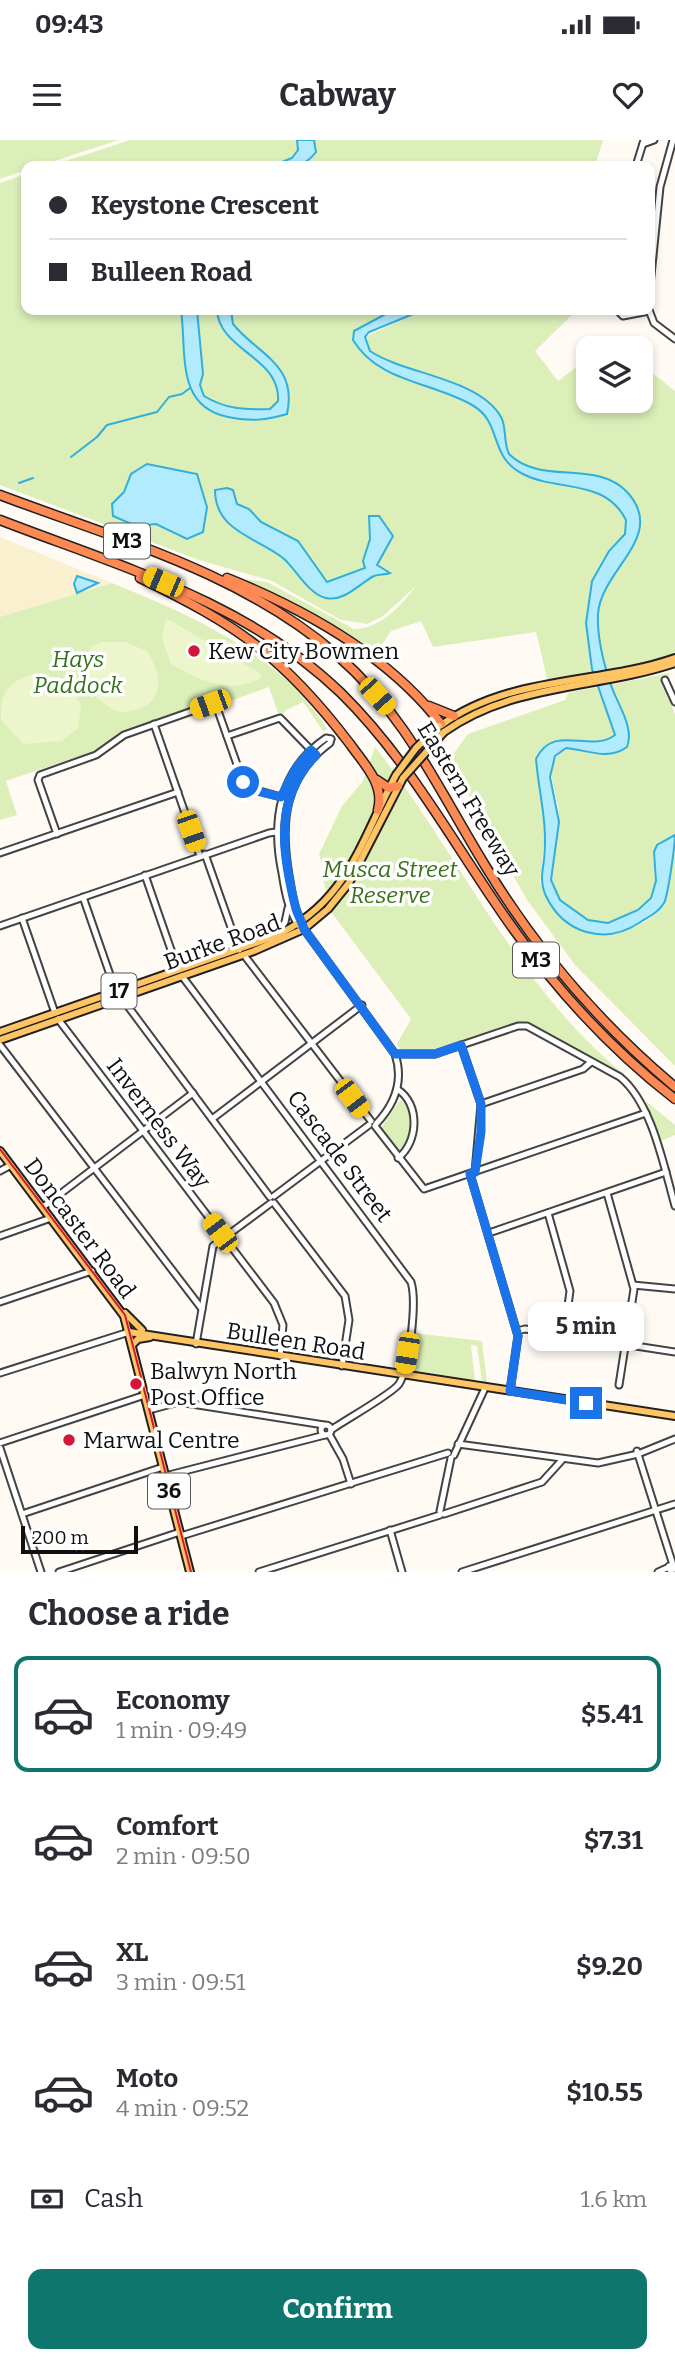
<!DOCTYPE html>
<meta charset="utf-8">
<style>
body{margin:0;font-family:Bitter,serif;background:#f2f2f3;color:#2b2b33;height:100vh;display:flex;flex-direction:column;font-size:26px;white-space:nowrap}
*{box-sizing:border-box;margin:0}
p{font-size:23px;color:#7c7c81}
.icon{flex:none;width:38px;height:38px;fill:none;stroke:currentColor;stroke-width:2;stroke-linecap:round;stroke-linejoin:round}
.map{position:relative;height:1432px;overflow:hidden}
.side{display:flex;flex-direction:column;background:#fff;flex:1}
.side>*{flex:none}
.banner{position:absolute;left:21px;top:21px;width:634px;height:154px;border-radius:14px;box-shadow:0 4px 10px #0003;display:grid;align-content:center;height:154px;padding:0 28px;background:#fff}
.controls{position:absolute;left:576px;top:196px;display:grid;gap:14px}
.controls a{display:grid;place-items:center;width:77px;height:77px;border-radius:14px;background:#fff;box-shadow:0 4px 10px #0003;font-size:35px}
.scale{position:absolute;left:21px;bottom:18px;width:117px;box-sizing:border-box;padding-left:7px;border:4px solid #101010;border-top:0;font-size:19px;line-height:24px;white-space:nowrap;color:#101010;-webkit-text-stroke:5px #fff;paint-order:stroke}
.end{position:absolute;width:32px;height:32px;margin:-16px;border:9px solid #1a73e8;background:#fff;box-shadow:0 0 0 4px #fff}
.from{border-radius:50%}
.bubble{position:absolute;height:49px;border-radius:14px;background:#fff;box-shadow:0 4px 10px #0003;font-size:23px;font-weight:700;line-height:49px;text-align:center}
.car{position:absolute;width:21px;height:42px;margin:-21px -10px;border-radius:9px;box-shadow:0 0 5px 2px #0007;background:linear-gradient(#f5c518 24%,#345 0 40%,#f5c518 0 76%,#345 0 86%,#f5c518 0)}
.banner b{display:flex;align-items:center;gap:24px;height:66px;font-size:26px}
.banner b+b{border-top:2px solid #e1e1e2}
.banner i{width:18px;height:18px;background:#2b2b33}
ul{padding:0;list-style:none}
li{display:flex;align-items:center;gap:21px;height:116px;margin:0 14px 10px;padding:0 14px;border:4px solid transparent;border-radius:14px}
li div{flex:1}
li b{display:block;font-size:26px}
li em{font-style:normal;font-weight:700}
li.active{border-color:#0f766e}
li>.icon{width:63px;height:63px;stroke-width:1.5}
h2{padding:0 28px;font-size:32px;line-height:84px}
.pay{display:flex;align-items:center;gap:18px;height:77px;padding:0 28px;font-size:26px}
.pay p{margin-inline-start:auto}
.cta{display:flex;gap:14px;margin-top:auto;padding:14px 28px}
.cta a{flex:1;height:80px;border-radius:14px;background:#0f766e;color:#fff;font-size:28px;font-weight:700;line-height:80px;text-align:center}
.status{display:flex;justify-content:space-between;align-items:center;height:49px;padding:0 35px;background:#fff;direction:ltr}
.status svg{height:19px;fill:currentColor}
header{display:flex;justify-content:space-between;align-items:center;height:91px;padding:0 28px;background:#fff;font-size:32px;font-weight:700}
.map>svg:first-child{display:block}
.farmland{fill:#f9f0d0}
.green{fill:#dcefb8}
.pitch{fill:#ecf5cb}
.water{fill:#b2ebfd;stroke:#31afdc;stroke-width:2}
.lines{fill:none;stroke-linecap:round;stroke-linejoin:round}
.stream{stroke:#31afdc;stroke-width:2}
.minor-casing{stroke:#434343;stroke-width:9}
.major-casing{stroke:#212121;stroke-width:10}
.highway-casing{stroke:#212121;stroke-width:11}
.minor{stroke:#fff;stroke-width:5}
.major{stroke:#ffc464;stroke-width:6}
.highway{stroke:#ff8952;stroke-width:8}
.tram{stroke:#d1173a;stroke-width:2}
.major-bridge-casing{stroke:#212121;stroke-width:10;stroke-linecap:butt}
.major-bridge{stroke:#ffc464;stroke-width:6}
.route{stroke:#1a73e8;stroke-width:9}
.poi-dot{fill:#d1173a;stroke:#fff;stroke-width:2.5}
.labels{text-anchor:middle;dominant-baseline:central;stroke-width:7;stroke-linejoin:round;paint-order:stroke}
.shield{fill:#fff;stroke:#585858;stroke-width:2}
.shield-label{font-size:21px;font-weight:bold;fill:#101010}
.poi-label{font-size:23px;fill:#101010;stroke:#fff;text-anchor:start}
.park-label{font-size:23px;font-style:italic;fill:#377118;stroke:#fff}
.street-label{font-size:23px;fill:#101010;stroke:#fff}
</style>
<div class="status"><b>09:43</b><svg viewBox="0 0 49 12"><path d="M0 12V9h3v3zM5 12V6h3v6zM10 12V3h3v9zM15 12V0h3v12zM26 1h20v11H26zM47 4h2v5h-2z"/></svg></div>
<header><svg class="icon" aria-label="menu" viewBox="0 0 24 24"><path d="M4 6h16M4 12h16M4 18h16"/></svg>Cabway<svg class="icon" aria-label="heart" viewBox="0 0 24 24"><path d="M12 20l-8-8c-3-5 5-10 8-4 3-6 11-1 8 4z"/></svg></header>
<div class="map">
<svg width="675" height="1432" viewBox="0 0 675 1432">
<rect width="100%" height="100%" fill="#fffbf4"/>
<polygon class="farmland" points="0,397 112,443 0,477"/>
<g class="green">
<polygon points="0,0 119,0 39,26 26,26 26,30 0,39"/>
<polygon points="130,0 297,0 298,10 292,18 272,26 50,26"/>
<polygon points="314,0 603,0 595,26 302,26 309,21"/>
<path d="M26,34V170H181C184,192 182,218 187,240C199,283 251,285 287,274C302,212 226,203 231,170H393L354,191L353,200C384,252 461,239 490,281L477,253L377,216L365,205V197L423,170H577L535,211L558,241L588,218V261H640L641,224L675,251V517L549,547L536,492L433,507L421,481L391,491L375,515L314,476L245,439L267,442L354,489C380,489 402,465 416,446L383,476L367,484L341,480L272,441L199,420L0,345V43Z"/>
<path d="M197,170H217C219,209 293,225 276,265L270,269L228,268L204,256L200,245L203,234Z"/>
<path d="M112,443C190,475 280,513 327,589L323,591L303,562L286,570L283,574L278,573L269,547L222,564L214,561L119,595L103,608L6,641L17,675L0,680V477Z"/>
<path d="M669,533L668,554L675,575V695C667,698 657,702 654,711C651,724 659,739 654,753C646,774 608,788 589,780C580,777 570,768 563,762C536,739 560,703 559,675C558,657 550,642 551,623L566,607L595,614L620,612L629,589L610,545Z"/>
<path d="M597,547L615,595C590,614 554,582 536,619L546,682L540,744L595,795C616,796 657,783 665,761C671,745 668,728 675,712V926L575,825L527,760L449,620L468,594L565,560L568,553Z"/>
<path d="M375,607C460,715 518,849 624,934L623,937L523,883L435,912H402L397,904L411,879L332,773L322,736L325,734L319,714L342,666L363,641Z"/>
<path d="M400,960C414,967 412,1001 399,1011L381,988Z"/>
<polygon points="647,962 675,985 675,995 660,1001 644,964"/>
<polygon points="414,1193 482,1201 487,1242 482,1241 477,1206 471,1205 475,1240 408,1230"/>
</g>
<g class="pitch">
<path d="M166,478L261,534V538C230,556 199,540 171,524L162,498Z"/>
<path d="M103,502H125L147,511C164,538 165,568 125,572C110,574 83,548 84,532C84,524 89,514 91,506Z"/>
<path d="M33,534L68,540L81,566L78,588L62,601L23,604L1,580C0,552 8,542 33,534Z"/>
</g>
<g class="water">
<path d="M297,0H314L316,12C303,29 292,26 272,26L292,18L298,10Z"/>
<path d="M181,170H197L203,234L200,245L204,256C225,269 245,270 270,269L278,261C281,217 219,211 217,170H231L233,184C258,215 298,224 287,274C267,280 250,282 228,277C175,266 187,213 181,170Z"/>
<path d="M393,170H423L369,192L365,197L370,211C406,235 479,238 501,277C507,288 503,302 509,314C541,346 596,319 627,352C668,396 601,429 598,474C597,496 603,521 610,542C616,563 635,586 627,607C608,621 587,610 566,608L555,616L550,637L559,682L551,740L560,760L588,780L608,783L638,770L651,758L656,741L654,712L657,705L675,695C675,705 668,756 664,763C658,773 648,777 639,783C605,805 564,794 546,756C540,743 542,733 544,720C548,682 539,655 536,619C554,582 590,614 615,595L592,529L586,483L592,441L609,411L625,394L626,380C605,338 558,352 523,334C488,317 503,282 472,265C432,242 378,242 353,200L354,191Z"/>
<polygon points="147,324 197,334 207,367 203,392 187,399 156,384 136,386 113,376 112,364 124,352 131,334"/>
<path d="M227,348L233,350L237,364L249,369L261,382L298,401L327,442L365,428L363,421L370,399L369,376H379L393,396L377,425L390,433C385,435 379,434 374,436C360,443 345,462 326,458C308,454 296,429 283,418C256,397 215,391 215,350Z"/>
<polygon points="77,436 98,443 77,453 74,444"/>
</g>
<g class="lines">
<g class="stream">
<polyline points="71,317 97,297 107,285 157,272 169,257 182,254 190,248"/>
<polyline points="19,343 33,338"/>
</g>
<defs>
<g id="minor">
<polyline points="643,4 654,0"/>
<polyline points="636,26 644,0"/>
<polyline points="649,155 660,47 673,0"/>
<polyline points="617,170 623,176 649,171"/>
<polyline points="649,170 654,183 675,199"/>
<polyline points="665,540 675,562"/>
<polyline points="154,584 200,716"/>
<polyline points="227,596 280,578 311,610"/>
<polyline points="57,694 38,640 40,635 96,615 124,595 212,564 217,568 245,647 281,657"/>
<polyline points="0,713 178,652"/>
<polyline points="205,714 239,810"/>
<polyline points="145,735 178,830"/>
<polyline points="83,757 116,852"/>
<polyline points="22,778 55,873"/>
<path d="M302,782C293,768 292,751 289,735C280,682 284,637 330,603L331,599"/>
<path d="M298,785C288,769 285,752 282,733C271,681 279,630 326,598L331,599"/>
<polyline points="0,786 269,693 283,691"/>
<path d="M304,789L395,914C404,941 395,964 376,984"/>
<polyline points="277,794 285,782 288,768"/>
<polyline points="244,815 371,981"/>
<path d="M182,836L411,1142C417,1161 410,1226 399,1244C392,1254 345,1280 331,1290"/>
<polyline points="121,857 270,1057"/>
<polyline points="58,879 274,1163 283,1185 280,1216"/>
<polyline points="0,905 202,1169"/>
<polyline points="461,905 481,964 475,1032"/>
<path d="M395,914H435L518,886H527L620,937C652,963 664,1027 675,1066"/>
<path d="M397,949C421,964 418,1003 398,1018"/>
<polyline points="481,964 583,929 591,922"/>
<polyline points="212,979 362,865"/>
<polyline points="375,986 424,1049 646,973"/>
<polyline points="0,1031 11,1025"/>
<polyline points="470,1034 518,1196 510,1251"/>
<polyline points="607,1053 634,1149 619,1245"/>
<polyline points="274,1056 369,985"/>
<polyline points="274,1063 345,1156 349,1180 342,1226"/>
<polyline points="43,1067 193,953"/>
<polyline points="548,1073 570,1151 564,1195"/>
<polyline points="489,1093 666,1032"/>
<polyline points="0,1096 51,1078"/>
<polyline points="633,1145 675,1149"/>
<polyline points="0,1162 92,1131"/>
<polyline points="517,1191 525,1189 675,1212"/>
<polyline points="196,1204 213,1106 271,1063"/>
<polyline points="0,1233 129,1192"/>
<polyline points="149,1270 179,1262 324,1285"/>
<circle cx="326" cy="1290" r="5"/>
<polyline points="329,1294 343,1319 351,1344"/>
<polyline points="0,1303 145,1255"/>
<polyline points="458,1304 598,1323 638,1314 675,1299"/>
<polyline points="0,1308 41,1432"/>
<polyline points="637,1311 673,1425"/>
<polyline points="454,1315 485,1248"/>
<polyline points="165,1336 325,1295"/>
<polyline points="440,1371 451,1318"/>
<polyline points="22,1374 163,1327"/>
<polyline points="444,1374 542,1342 562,1320"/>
<polyline points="390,1390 402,1432"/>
<polyline points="181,1396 448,1313"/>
<polygon points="673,1425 675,1429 670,1430 669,1426"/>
<polyline points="59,1432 180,1392"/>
<polyline points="259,1432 440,1375"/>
<polyline points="462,1432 675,1364"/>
<polyline points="658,1432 669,1427"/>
</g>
<g id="major">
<path d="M440,586C509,535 598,545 675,518"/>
<path d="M444,592C513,543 598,549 675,523"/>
<path d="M0,892L273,797C348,763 360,702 396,635"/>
<polyline points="0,900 254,811 304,789 328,769 349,743 403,638"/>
<polyline points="0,1011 124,1176 190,1432"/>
<polyline points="125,1173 142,1190"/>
<polyline points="129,1192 675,1276"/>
<polyline points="132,1205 138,1199 150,1197"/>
</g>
<g id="highway">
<path d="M0,355C116,399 242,432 338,516C407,576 439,651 486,727C537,811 600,884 675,947"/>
<path d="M0,380C119,426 247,462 341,553C403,614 446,690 494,761C544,836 604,904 675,959"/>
<path d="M140,438C238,485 284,517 350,604C364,624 385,644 378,670"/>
<path d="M227,438C306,470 389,516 441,584"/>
<polyline points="429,566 454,576"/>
<polyline points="377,640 389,648 398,646"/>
</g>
</defs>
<use href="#minor" class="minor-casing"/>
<use href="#major" class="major-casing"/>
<use href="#highway" class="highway-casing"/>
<use href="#minor" class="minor"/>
<use href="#major" class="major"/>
<use href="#highway" class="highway"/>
<polyline class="tram" points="0,1009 125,1175 191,1432"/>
<defs>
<g id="major-bridge">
<polyline points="396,635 416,608 439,586"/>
<polyline points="403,638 444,592"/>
</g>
</defs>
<use href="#major-bridge" class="major-bridge-casing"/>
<use href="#major-bridge" class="major-bridge"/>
</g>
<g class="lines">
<path class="route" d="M243,642L248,649L281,657L296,628L311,610L316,615C273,659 282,714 296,769C298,776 302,781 304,789L395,914H435L461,905L481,964V992L475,1032L470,1034L518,1196L510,1251L586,1263"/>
</g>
<g class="poi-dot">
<circle cx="194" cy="511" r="7"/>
<circle cx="136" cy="1244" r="7"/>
<circle cx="69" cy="1300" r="7"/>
</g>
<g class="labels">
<g class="shield">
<rect x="104" y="383.5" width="46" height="35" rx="5"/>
<rect x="513" y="802.5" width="46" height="35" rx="5"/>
<rect x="101.5" y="833.5" width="35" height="35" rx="5"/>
<rect x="148" y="1333.5" width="42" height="35" rx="5"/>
</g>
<g class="shield-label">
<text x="127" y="401">M3</text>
<text x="536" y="820">M3</text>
<text x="119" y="851">17</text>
<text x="169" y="1351">36</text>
</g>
<g class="poi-label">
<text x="208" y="511">Kew City Bowmen</text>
<text x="150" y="1231">Balwyn North<tspan x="150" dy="26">Post Office</tspan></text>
<text x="83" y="1300">Marwal Centre</text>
</g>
<g class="park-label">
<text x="78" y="519">Hays<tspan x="78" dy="26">Paddock</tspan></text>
<text x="390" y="729">Musca Street<tspan x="390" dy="26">Reserve</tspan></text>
</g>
<g class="street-label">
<text transform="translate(469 659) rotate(59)">Eastern Freeway</text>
<text transform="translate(222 802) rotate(-20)">Burke Road</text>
<text transform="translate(159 983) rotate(53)">Inverness Way</text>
<text transform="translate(340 1016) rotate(53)">Cascade Street</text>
<text transform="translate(80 1088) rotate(53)">Doncaster Road</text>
<text transform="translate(296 1201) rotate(9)">Bulleen Road</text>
</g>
</g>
</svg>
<div class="controls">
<a><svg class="icon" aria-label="layers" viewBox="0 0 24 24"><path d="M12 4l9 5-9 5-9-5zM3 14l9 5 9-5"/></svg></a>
</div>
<div class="scale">200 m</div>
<i class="end from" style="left:243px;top:642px"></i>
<i class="end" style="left:586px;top:1263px"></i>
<div class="bubble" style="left:528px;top:1162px;width:116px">5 min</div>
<i class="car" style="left:163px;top:442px;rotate:293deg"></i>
<i class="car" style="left:377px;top:556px;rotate:138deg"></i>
<i class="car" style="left:210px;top:564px;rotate:250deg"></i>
<i class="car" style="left:191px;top:691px;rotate:161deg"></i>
<i class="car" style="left:352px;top:958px;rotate:143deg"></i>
<i class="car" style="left:220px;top:1093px;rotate:323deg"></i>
<i class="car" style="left:407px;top:1213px;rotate:189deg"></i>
<div class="banner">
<b><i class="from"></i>Keystone Crescent</b>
<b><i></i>Bulleen Road</b>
</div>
</div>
<section class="side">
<h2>Choose a ride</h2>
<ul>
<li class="active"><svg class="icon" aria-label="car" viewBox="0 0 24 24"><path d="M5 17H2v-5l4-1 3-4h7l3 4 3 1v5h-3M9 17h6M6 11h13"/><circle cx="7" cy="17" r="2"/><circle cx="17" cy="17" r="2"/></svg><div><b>Economy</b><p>1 min · 09:49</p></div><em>$5.41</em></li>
<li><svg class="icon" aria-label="car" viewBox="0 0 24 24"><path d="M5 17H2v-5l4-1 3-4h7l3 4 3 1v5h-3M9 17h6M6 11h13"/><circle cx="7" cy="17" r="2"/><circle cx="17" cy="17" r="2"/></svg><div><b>Comfort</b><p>2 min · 09:50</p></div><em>$7.31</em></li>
<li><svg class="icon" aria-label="car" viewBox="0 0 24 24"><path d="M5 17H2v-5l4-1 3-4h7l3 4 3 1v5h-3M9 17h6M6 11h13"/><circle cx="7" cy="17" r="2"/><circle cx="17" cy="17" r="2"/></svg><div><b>XL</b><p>3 min · 09:51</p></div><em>$9.20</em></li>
<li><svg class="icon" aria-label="car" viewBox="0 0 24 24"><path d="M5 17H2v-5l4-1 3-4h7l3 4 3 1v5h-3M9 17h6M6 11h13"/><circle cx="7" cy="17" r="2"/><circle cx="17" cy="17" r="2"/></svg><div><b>Moto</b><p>4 min · 09:52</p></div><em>$10.55</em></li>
</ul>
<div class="pay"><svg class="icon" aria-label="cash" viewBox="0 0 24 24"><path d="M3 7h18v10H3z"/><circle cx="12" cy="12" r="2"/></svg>Cash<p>1.6 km</p></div>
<div class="cta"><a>Confirm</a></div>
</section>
